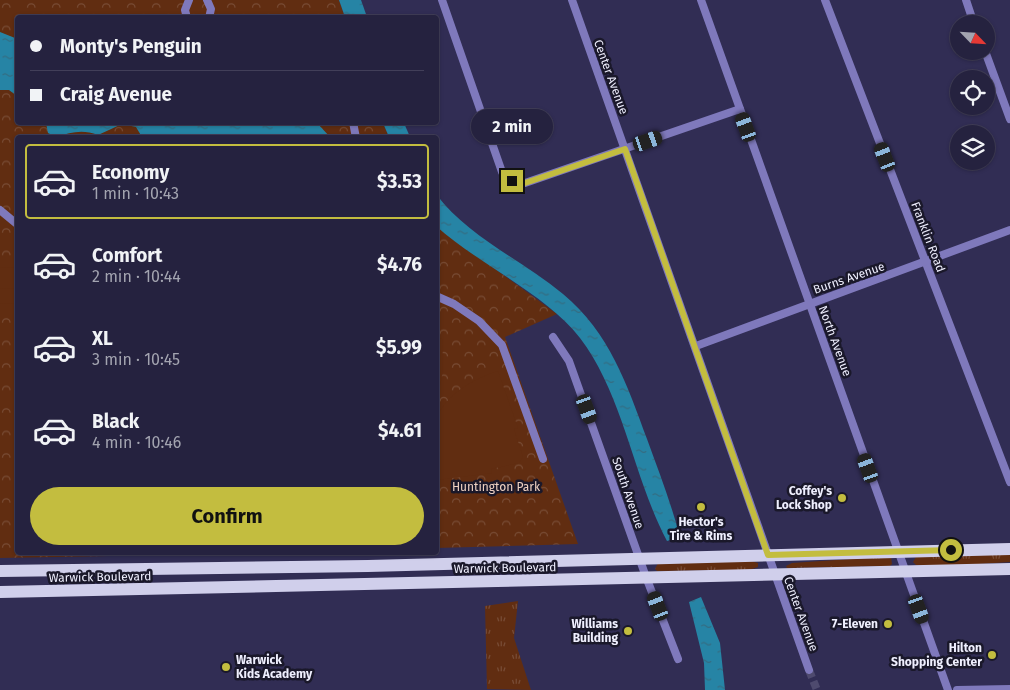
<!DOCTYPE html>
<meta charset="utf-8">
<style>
body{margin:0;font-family:"Fira Sans",sans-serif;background:#312f4a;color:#f1f3f6;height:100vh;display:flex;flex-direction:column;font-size:19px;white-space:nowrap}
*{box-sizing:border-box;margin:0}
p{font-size:16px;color:#a3a4b0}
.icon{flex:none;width:28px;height:28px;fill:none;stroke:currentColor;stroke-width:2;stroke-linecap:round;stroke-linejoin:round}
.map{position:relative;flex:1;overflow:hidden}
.drawer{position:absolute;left:15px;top:135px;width:424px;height:420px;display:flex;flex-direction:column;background:#25223f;border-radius:5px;box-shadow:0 1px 4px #0004,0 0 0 1px #423f59}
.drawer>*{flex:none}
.hud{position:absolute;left:15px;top:15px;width:424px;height:110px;border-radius:5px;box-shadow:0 1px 4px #0004,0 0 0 1px #423f59;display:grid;align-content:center;height:110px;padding:0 15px;background:#25223f}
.needle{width:32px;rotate:115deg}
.tools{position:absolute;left:950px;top:15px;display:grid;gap:10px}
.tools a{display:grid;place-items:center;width:45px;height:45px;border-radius:50%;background:#25223f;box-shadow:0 1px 4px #0004,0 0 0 1px #423f59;font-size:25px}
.end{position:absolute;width:22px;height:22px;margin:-11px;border:6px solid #c3bd3f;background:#111;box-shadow:0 0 0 2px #111}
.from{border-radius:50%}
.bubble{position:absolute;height:35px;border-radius:18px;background:#25223f;box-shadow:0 1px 4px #0004,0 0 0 1px #423f59;font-size:16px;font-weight:700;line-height:35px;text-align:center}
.car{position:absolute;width:15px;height:30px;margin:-15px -8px;border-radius:6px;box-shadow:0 0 4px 1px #0007;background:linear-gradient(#222 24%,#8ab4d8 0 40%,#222 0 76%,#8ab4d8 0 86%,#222 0)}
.hud b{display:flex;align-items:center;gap:18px;height:48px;font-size:19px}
.hud b+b{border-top:1px solid #423f59}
.hud i{width:12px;height:12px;background:#f1f3f6}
ul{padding:9px 0 0;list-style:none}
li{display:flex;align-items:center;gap:15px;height:75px;margin:0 10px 8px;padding:0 5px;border:2px solid transparent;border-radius:5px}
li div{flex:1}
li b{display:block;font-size:19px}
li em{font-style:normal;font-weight:700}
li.current{border-color:#c3bd3f}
li>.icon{width:45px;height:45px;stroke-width:1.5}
.cta{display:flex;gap:10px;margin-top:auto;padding:10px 15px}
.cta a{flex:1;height:58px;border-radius:30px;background:#c3bd3f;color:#111;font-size:20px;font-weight:700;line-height:58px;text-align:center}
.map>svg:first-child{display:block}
.grass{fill:url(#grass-tufts)}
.park{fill:url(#park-crowns)}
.garden{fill:#612d11}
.water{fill:url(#water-ripples)}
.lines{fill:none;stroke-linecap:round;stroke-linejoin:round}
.street-tunnel{stroke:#4e4a6e;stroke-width:8;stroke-dasharray:8 4;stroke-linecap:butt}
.street{stroke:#7f79bc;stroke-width:8}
.primary{stroke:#d0cfeb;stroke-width:12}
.route{stroke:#c3bd3f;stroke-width:6}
.poi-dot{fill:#c3bd3f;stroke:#1a182a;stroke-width:2}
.labels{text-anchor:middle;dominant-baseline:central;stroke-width:5;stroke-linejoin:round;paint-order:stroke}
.street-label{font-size:12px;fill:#efeffe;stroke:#1a182a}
.park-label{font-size:12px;fill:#eed1c2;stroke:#1a182a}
.poi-label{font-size:12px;font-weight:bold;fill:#efeffe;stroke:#1a182a;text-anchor:end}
</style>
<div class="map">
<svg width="1010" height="690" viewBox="0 0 1010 690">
<defs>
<pattern id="grass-tufts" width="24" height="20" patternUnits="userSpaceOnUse" patternTransform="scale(1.25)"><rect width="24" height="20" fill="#612d11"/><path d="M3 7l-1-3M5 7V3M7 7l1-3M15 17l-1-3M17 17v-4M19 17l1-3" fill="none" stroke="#784c35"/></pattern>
<pattern id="park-crowns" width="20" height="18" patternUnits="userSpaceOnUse" patternTransform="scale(1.25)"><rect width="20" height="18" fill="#612d11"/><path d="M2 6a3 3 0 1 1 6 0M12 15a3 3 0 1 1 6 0" fill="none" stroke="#784c35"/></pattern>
<pattern id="water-ripples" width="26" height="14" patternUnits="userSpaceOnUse" patternTransform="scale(1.25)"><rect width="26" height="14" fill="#2684a5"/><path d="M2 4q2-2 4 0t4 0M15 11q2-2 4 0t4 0" fill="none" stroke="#346c81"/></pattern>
</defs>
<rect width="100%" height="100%" fill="#312d54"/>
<g class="grass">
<polygon points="1010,553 1010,562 963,565 916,565 913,562 916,557"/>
<polygon points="881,557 891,557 892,564 890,566 787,568 786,566 792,563"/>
<polygon points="748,560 758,563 758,567 749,570 657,571 655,569 658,563"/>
<polygon points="518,601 514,638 531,690 487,689 485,606"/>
</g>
<g class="park">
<polygon points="0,0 339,0 345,17 18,18 18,122 383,123 389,137 18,138 18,552 273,553 0,558"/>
<polygon points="436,226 557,314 505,337 578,544 436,548"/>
</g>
<g class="garden">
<polygon points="0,267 17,268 17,283 0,283"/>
<polygon points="0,288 17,289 17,304 0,303"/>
<path d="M436,338L442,339C443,359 445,378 436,396Z"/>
<path d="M498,371L518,428L514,429L523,457L519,463L491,469L492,473L436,480C436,465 433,434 436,421C444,394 474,379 498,371Z"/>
</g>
<g class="water">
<polygon points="339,0 361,0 367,17 345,17"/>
<polygon points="0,32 15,38 17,37 17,96 9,90 0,90"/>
<path d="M46,123H317L330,137H142L136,127L122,124L98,135C83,129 71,132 56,137L48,133Z"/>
<polygon points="383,123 404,123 410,137 389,137"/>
<path d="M436,194C468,237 522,260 563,294C610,333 627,385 647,439C659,472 671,503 680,537L667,541C633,477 624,396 580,338C546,294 478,264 436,226Z"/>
<polygon points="701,597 720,643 725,690 705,690 704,663 689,602"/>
</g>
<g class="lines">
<polyline class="street-tunnel" points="809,670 817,690"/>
<g class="street">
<polyline points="207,0 211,9 209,18"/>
<polyline points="442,0 502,172 512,181 525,183 740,109"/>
<polyline points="572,0 809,670"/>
<polyline points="701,0 948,690"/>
<polyline points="825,0 1010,482"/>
<polyline points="966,0 974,24"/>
<polyline points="187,18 185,10 189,0"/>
<polyline points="985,51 1010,119"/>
<polyline points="353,122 356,138"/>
<polyline points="0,210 18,225"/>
<polyline points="436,296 454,304 479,321 502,345 543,459"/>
<polyline points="553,337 569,361 646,577 678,659"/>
<polyline points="696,346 1010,230"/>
<polyline points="957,690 1010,689"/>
</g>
<g class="primary">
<polyline points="0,571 368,566 1010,549"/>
<path d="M0,592C337,587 673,575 1010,569"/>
</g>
</g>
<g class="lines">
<polyline class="route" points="512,181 525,183 625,149 768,555 951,550"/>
</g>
<g class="poi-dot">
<circle cx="842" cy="498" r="5"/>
<circle cx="701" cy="507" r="5"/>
<circle cx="888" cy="624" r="5"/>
<circle cx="628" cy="631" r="5"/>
<circle cx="992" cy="655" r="5"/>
<circle cx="226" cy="667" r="5"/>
</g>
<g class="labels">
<g class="street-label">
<text transform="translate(611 77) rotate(70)">Center Avenue</text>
<text transform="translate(928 237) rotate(69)">Franklin Road</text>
<text transform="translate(849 278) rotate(-19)">Burns Avenue</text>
<text transform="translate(835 341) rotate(70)">North Avenue</text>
<text transform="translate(628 493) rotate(71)">South Avenue</text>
<text transform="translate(505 568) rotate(-1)">Warwick Boulevard</text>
<text transform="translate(100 577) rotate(-1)">Warwick Boulevard</text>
<text transform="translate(801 614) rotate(70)">Center Avenue</text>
</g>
<g class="park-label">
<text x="496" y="487">Huntington Park</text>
</g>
<g class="poi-label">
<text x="832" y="491">Coffey's<tspan x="832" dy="14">Lock Shop</tspan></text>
<text x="701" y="522" text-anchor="middle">Hector's<tspan x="701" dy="14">Tire &amp; Rims</tspan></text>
<text x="618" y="624">Williams<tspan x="618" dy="14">Building</tspan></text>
<text x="878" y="624">7-Eleven</text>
<text x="982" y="648">Hilton<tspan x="982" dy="14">Shopping Center</tspan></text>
<text x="236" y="660" text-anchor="start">Warwick<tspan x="236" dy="14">Kids Academy</tspan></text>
</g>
</g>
</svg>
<div class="tools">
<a><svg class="needle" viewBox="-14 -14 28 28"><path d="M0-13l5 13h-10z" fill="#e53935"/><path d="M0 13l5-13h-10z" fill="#a3a4b0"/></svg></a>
<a><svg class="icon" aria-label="locate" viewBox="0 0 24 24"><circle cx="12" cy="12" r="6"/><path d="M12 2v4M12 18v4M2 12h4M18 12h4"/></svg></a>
<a><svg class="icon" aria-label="layers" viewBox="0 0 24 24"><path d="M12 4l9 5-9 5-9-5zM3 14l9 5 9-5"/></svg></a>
</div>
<i class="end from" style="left:951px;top:550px"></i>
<i class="end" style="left:512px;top:181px"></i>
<div class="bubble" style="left:471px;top:109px;width:82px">2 min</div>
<i class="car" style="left:746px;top:127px;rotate:340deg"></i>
<i class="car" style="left:648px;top:141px;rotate:71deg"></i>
<i class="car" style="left:885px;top:157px;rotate:339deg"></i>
<i class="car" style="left:587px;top:409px;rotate:160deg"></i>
<i class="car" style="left:868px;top:468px;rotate:340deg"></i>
<i class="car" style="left:658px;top:606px;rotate:339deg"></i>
<i class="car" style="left:919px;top:609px;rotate:160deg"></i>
<div class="hud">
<b><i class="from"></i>Monty's Penguin</b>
<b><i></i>Craig Avenue</b>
</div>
<section class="drawer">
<ul>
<li class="current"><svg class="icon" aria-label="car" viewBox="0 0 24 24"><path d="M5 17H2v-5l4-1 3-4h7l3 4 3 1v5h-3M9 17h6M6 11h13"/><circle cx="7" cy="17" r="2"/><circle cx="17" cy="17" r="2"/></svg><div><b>Economy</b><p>1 min · 10:43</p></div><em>$3.53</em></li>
<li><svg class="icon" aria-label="car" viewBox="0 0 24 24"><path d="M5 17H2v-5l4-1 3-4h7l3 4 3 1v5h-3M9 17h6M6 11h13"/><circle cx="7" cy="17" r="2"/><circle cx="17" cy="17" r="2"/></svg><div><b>Comfort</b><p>2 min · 10:44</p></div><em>$4.76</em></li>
<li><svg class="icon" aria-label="car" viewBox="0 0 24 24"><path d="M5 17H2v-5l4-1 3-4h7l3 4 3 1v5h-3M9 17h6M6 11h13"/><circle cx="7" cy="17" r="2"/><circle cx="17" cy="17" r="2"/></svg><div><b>XL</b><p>3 min · 10:45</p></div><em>$5.99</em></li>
<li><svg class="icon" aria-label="car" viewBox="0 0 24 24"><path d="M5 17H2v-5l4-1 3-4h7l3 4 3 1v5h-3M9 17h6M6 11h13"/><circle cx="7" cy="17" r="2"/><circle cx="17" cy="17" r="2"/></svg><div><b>Black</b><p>4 min · 10:46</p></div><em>$4.61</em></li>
</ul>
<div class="cta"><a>Confirm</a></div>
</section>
</div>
